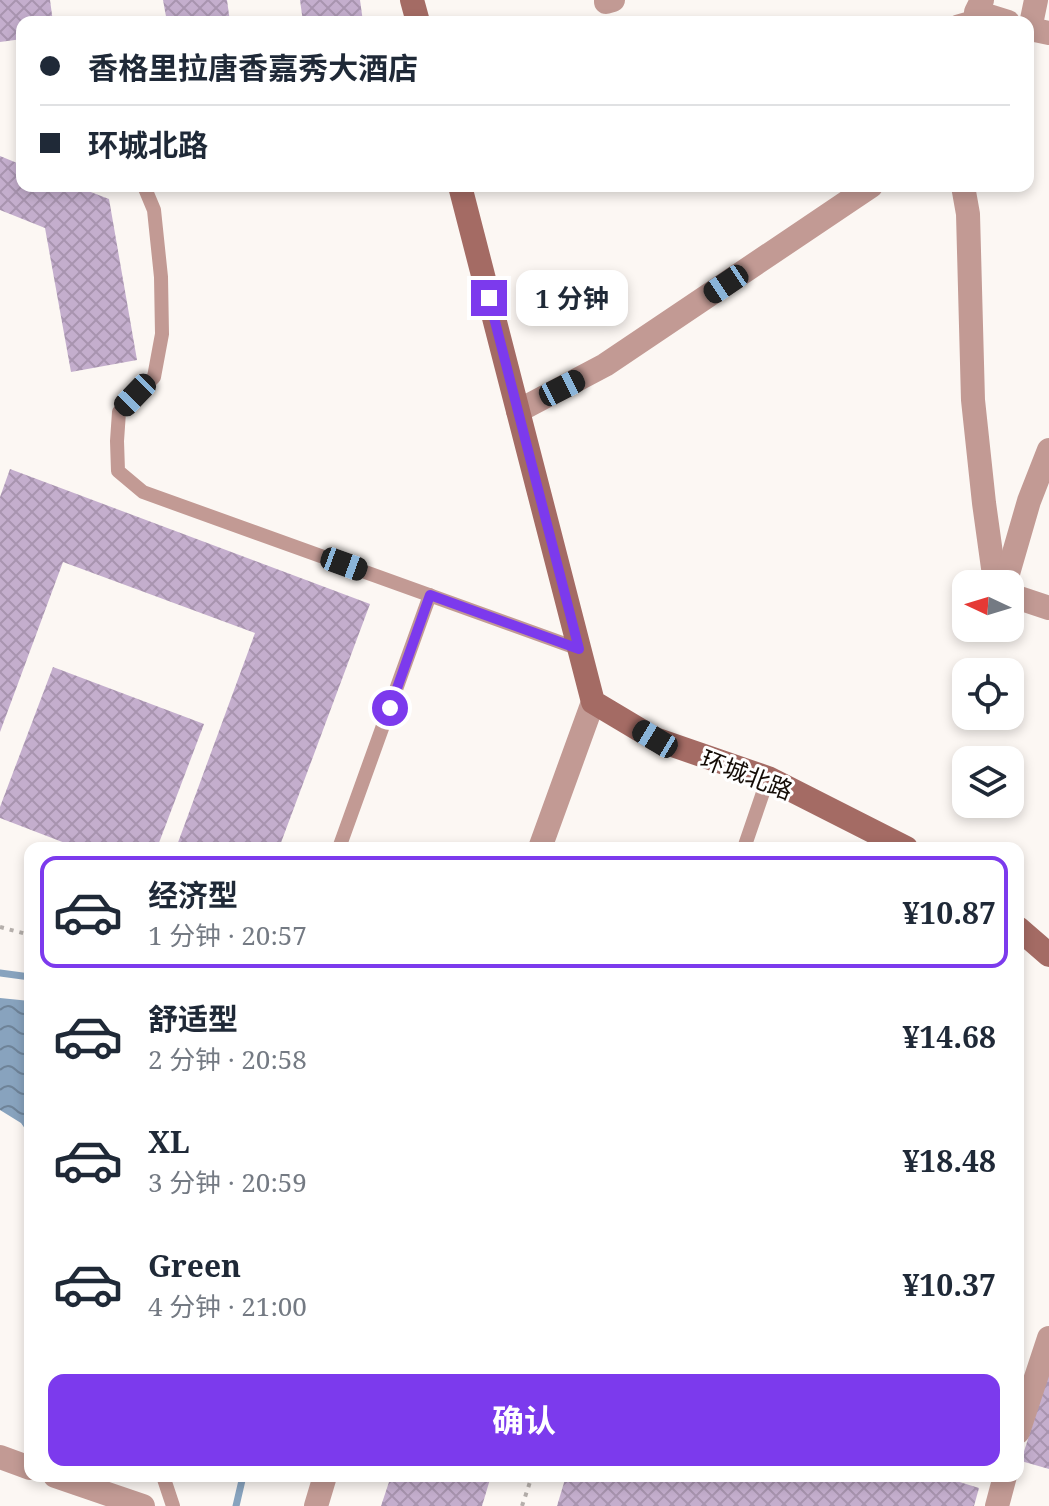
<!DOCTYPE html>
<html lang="zh">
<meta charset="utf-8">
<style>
body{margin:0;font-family:"Noto Serif","Noto Sans SC",serif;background:#f6f6f7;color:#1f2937;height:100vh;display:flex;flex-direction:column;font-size:30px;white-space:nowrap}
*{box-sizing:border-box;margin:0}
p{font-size:26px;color:#747a83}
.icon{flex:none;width:44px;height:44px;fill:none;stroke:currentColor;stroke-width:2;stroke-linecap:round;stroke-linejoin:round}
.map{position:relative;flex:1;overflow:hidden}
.details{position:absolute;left:24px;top:842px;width:1000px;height:640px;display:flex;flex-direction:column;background:#fff;border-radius:16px;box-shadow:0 4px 12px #0003}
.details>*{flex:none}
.banner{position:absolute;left:16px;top:16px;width:1018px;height:176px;border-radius:16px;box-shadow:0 4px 12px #0003;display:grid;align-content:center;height:176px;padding:0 24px;background:#fff}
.needle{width:52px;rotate:274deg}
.controls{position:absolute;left:952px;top:570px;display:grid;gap:16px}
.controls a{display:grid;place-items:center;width:72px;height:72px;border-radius:16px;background:#fff;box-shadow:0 4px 12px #0003;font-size:40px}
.end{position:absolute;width:36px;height:36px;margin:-18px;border:10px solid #7c3aed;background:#fff;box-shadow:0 0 0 4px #fff}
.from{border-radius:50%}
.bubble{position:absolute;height:56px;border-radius:16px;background:#fff;box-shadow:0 4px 12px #0003;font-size:26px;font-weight:700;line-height:56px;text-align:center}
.car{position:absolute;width:24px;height:48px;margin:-24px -12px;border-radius:10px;box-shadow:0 0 6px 2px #0007;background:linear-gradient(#222 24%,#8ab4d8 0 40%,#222 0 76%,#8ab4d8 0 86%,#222 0)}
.banner b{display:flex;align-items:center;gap:28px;height:76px;font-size:30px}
.banner b+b{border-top:2px solid #e0e1e3}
.banner i{width:20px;height:20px;background:#1f2937}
ul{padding:14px 0 0;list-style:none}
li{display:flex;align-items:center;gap:24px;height:112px;margin:0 16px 12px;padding:0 8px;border:4px solid transparent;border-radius:16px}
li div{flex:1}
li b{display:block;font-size:30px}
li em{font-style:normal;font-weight:700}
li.on{border-color:#7c3aed}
li>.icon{width:72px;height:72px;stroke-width:1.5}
.action{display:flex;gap:16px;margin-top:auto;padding:16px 24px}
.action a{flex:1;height:92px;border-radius:16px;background:#7c3aed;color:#fff;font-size:32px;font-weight:700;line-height:92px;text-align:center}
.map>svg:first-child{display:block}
.water{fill:url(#water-waves)}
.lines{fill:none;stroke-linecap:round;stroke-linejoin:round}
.stream{stroke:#88a3be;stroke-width:7}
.building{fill:url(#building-cross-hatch)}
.path{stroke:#b5afab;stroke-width:4;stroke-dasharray:4 6;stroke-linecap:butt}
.lane{stroke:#c29a94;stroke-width:14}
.street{stroke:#c29a94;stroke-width:24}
.secondary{stroke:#a46b64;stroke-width:24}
.route{stroke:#7c3aed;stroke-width:10}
.labels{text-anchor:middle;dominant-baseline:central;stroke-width:6;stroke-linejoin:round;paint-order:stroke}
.street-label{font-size:24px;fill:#140c06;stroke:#fff}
</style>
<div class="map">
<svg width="1049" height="1506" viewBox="0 0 1049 1506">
<defs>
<pattern id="water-waves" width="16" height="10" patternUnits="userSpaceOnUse" patternTransform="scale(2)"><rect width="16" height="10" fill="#88a3be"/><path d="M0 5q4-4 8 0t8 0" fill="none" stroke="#6e8398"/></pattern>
<pattern id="building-cross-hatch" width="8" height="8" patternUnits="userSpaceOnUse" patternTransform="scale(2)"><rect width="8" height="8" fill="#c4aecd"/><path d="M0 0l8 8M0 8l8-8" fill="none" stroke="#a894af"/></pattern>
</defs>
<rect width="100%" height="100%" fill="#fcf7f3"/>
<polygon class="water" points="0,998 30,1001 30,1136 21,1123 0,1110"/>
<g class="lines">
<g class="stream">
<polyline points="0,973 30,977"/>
<polyline points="236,1506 243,1476"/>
</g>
</g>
<g class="building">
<polygon points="0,0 50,0 53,22 22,22 22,39 0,42"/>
<polygon points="163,0 227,0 230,22 167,22"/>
<polygon points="300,0 360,0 363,22 303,22"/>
<polygon points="0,156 22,165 22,186 75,186 109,199 137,360 71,372 45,228 0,210"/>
<polygon points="10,469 370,604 279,848 176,848 255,633 63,562 0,732 0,497"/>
<polygon points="53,667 204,724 157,848 78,848 0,818 0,807"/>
<polygon points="1049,1372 1049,1469 1021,1461"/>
<polygon points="391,1476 491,1476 482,1506 381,1506"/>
<polygon points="566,1476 940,1476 979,1488 974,1506 557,1506"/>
</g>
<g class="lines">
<g class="path">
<polyline points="0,927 30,935"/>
<polyline points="522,1506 532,1476"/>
</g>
<g class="lane">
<polyline points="956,22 970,18 976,12"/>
<polyline points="144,186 154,210 161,277 162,334 154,377 119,412 117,441 118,471 143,492 579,649"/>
<polyline points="339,848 430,595"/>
<polyline points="744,848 768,778"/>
<polyline points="163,1476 173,1506"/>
</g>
<g class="street">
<polyline points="606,0 606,2 613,0"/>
<polyline points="982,0 976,12 1008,22"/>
<polyline points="1036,0 1030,29 1049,33"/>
<polyline points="963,186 968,214 973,400 984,503 994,575 999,584"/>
<polyline points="518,411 605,365 871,186"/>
<polyline points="1005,584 1029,501 1049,450"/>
<polyline points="1010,595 1049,608"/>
<polyline points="540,848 593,702"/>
<polyline points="1018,1432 1049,1338"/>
<polyline points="0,1457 30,1468"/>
<polyline points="55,1476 143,1506"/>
<polyline points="316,1506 325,1476"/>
<polyline points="997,1506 1005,1476"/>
</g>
<g class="secondary">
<polyline points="412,0 418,22"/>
<polyline points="460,186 593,702 655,739 768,778 906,848"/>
<polyline points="1018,928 1049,955"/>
</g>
</g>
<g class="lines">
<polyline class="route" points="390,708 430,595 579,649 489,298"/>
</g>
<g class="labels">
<g class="street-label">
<text transform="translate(747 774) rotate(21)">环城北路</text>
</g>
</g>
</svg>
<div class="controls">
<a><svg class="needle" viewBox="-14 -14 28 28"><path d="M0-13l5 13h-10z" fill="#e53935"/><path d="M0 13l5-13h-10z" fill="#747a83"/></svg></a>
<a><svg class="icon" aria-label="locate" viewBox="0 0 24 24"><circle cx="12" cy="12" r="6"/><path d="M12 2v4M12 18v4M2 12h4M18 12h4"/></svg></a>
<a><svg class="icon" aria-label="layers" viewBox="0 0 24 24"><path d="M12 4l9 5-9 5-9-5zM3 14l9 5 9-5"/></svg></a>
</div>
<i class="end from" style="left:390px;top:708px"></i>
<i class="end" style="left:489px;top:298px"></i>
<div class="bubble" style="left:516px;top:270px;width:112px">1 分钟</div>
<i class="car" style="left:726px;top:284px;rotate:236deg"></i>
<i class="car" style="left:562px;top:388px;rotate:63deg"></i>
<i class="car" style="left:135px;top:395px;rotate:224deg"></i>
<i class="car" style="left:344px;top:564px;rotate:110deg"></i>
<i class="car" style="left:655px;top:739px;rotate:301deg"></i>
<div class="banner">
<b><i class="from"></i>香格里拉唐香嘉秀大酒店</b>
<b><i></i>环城北路</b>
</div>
<section class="details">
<ul>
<li class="on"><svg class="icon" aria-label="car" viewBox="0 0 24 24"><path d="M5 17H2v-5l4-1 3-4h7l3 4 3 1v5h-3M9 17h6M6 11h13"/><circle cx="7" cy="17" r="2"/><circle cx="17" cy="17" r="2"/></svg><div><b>经济型</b><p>1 分钟 · 20:57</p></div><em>¥10.87</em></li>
<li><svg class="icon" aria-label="car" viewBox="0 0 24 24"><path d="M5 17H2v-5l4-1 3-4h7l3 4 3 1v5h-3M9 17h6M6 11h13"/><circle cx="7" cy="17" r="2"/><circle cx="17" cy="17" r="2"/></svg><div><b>舒适型</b><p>2 分钟 · 20:58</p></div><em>¥14.68</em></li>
<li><svg class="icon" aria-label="car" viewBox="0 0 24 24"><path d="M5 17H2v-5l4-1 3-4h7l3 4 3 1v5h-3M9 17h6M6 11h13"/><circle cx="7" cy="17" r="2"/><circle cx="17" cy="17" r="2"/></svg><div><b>XL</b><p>3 分钟 · 20:59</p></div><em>¥18.48</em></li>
<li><svg class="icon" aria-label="car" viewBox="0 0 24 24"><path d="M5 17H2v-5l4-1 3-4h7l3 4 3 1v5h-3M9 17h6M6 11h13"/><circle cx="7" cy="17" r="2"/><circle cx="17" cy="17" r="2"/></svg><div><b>Green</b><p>4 分钟 · 21:00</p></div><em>¥10.37</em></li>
</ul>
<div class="action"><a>确认</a></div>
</section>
</div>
